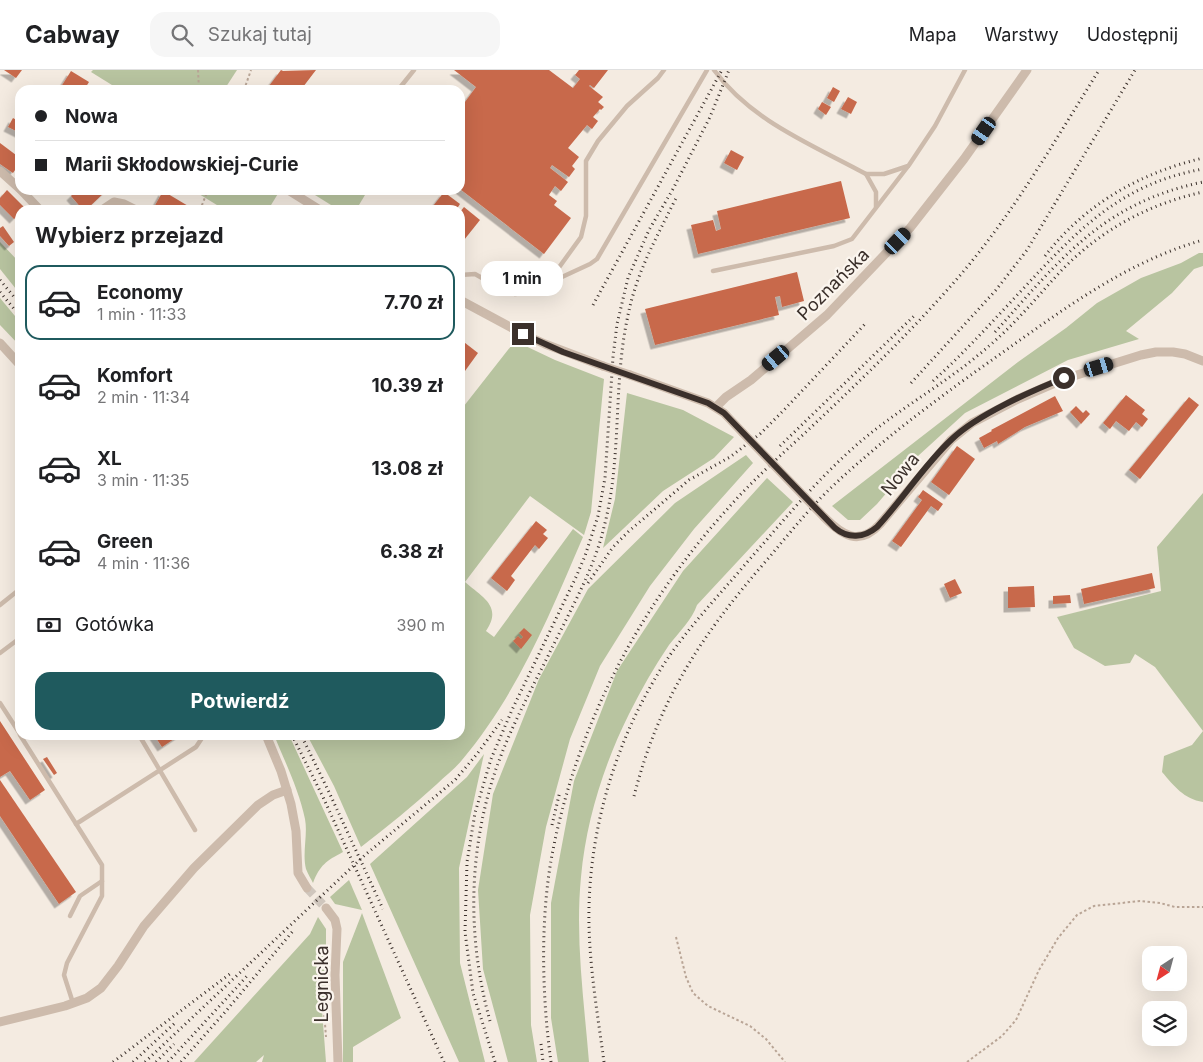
<!DOCTYPE html>
<html lang="pl">
<meta charset="utf-8">
<style>
body{margin:0;font-family:Inter,sans-serif;background:#f6f6f6;color:#202124;height:100vh;display:flex;flex-direction:column;font-size:19px;white-space:nowrap}
*{box-sizing:border-box;margin:0}
p{font-size:16px;color:#757577}
.icon{flex:none;width:28px;height:28px;fill:none;stroke:currentColor;stroke-width:2;stroke-linecap:round;stroke-linejoin:round}
.map{position:relative;flex:1;overflow:hidden}
.panel{position:absolute;left:15px;top:135px;width:450px;height:535px;display:flex;flex-direction:column;background:#fff;border-radius:15px;box-shadow:0 5px 20px #0002}
.panel>*{flex:none}
.top-card{position:absolute;left:15px;top:15px;width:450px;height:110px;border-radius:15px;box-shadow:0 5px 20px #0002;display:grid;align-content:center;height:110px;padding:0 20px;background:#fff}
.needle{width:32px;rotate:216deg}
.fabs{position:absolute;left:1142px;top:876px;display:grid;gap:10px}
.fabs a{display:grid;place-items:center;width:45px;height:45px;border-radius:10px;background:#fff;box-shadow:0 5px 20px #0002;font-size:25px}
.end{position:absolute;width:22px;height:22px;margin:-11px;border:6px solid #3b302b;background:#fff;box-shadow:0 0 0 2px #fff}
.from{border-radius:50%}
.bubble{position:absolute;height:35px;border-radius:15px;background:#fff;box-shadow:0 5px 20px #0002;font-size:16px;font-weight:700;line-height:35px;text-align:center}
.car{position:absolute;width:15px;height:30px;margin:-15px -8px;border-radius:6px;box-shadow:0 0 4px 1px #0007;background:linear-gradient(#222 24%,#8ab4d8 0 40%,#222 0 76%,#8ab4d8 0 86%,#222 0)}
.top-card b{display:flex;align-items:center;gap:18px;height:48px;font-size:19px}
.top-card b+b{border-top:1px solid #e0e0e0}
.top-card i{width:12px;height:12px;background:#202124}
ul{padding:0;list-style:none}
li{display:flex;align-items:center;gap:15px;height:75px;margin:0 10px 8px;padding:0 10px;border:2px solid transparent;border-radius:15px}
li div{flex:1}
li b{display:block;font-size:19px}
li em{font-style:normal;font-weight:700}
li.current{border-color:#1f5a5e}
li>.icon{width:45px;height:45px;stroke-width:1.5}
h2{padding:0 20px;font-size:22px;line-height:60px}
.pay{display:flex;align-items:center;gap:12px;height:55px;padding:0 20px;font-size:19px}
.pay p{margin-inline-start:auto}
.cta{display:flex;gap:10px;margin-top:auto;padding:10px 20px}
.cta a{flex:1;height:58px;border-radius:15px;background:#1f5a5e;color:#fff;font-size:20px;font-weight:700;line-height:58px;text-align:center}
header{display:flex;align-items:center;gap:30px;box-sizing:border-box;height:70px;padding:0 25px;background:#fff;border-bottom:1px solid #e0e0e0}
header strong{font-size:24px}
nav{display:flex;gap:28px;margin-inline-start:auto;font-size:18px}
.search{width:350px;height:45px;background:#f6f6f6;display:flex;align-items:center;gap:12px;box-sizing:border-box;padding:0 18px;border-radius:15px;color:#757577;font-size:19px}
.map>svg:first-child{display:block}
.green{fill:#b8c4a0}
.building{fill:#c8694b;filter:url(#shadow)}
.lines{fill:none;stroke-linecap:round;stroke-linejoin:round}
.minor-tunnel{stroke:#cfc6bd;stroke-width:9;stroke-dasharray:9 4.5;stroke-linecap:butt}
.path{stroke:#b9a596;stroke-width:2;stroke-dasharray:2.5 2.5;stroke-linecap:butt}
.service{stroke:#cdbbac;stroke-width:4.5}
.minor{stroke:#cdbbac;stroke-width:9}
.rail{stroke:#3b302b;stroke-width:3;stroke-dasharray:1 4;stroke-linecap:butt}
.minor-bridge{stroke:#cdbbac;stroke-width:9}
.route{stroke:#3b302b;stroke-width:6}
.labels{text-anchor:middle;dominant-baseline:central;stroke-width:4.5;stroke-linejoin:round;paint-order:stroke}
.street-label{font-size:18px;fill:#3b302b;stroke:#fbf5ee}
</style>
<header>
<strong>Cabway</strong>
<div class="search"><svg class="icon" aria-label="search" viewBox="0 0 24 24"><circle cx="10" cy="10" r="6"/><path d="M15 15l6 6"/></svg>Szukaj tutaj</div>
<nav><a>Mapa</a><a>Warstwy</a><a>Udostępnij</a></nav>
</header>
<div class="map">
<svg width="1203" height="992" viewBox="0 0 1203 992">
<defs>
<filter id="shadow"><feDropShadow dx="-4.5" dy="4.5" stdDeviation="0" flood-color="#0004"/></filter>
</defs>
<rect width="100%" height="100%" fill="#f4ebe1"/>
<g class="green">
<polygon points="93,0 237,0 224,20 120,20 91,2"/>
<polygon points="202,120 276,120 279,122 268,140 225,140 199,124"/>
<polygon points="307,120 368,120 356,140 339,140"/>
<polygon points="0,172 20,193 20,224 0,199"/>
<polygon points="1199,183 1203,183 1203,196 1194,199 1172,223 1126,261 1139,269 1068,290 965,343 918,386 877,434 860,450 848,450 832,436 1018,292 1066,258 1097,233 1141,208 1181,193"/>
<polygon points="0,228 20,252 20,276 0,255"/>
<path d="M515,271L555,290L604,309L591,442L584,465L530,426L465,512C482,527 503,536 486,561L494,567L573,459L583,467C549,546 518,623 462,690C455,699 445,706 437,714C413,736 387,757 361,777L334,716L307,665H460V341Z"/>
<polygon points="627,323 683,340 734,367 714,388 663,421 603,478 615,429"/>
<polygon points="746,385 753,393 694,459 650,516 600,596 570,669 546,757 530,845 531,955 537,992 508,992 483,899 478,820 493,724 539,609 588,519 675,433"/>
<path d="M767,408L793,432L697,535C692,550 679,562 669,575C654,597 641,620 629,644C604,694 586,751 581,807C575,868 584,931 589,992H558L551,948V833L574,711L617,601L683,501Z"/>
<path d="M1203,423V732C1184,729 1174,716 1162,702L1164,686L1192,675L1203,661L1155,597L1135,584L1130,593L1105,596L1074,578L1057,547L1161,521L1157,477Z"/>
<path d="M274,665H289L343,782C326,791 320,795 313,813C311,809 308,804 306,799C302,783 308,765 305,749C299,720 285,692 274,665Z"/>
<polygon points="484,684 459,798 460,893 485,992 459,992 370,794 467,707"/>
<polygon points="349,810 362,840 335,834 330,827"/>
<polygon points="362,843 401,948 353,977 353,992 343,992 343,892"/>
<polygon points="318,847 326,859 326,921 322,940 326,992 262,992 264,985 256,992 194,992 310,864"/>
</g>
<g class="building">
<polygon points="4,0 22,0 16,8"/>
<polygon points="281,0 283,1 316,0 303,17 305,18 304,20 266,20"/>
<polygon points="454,0 549,0 573,18 580,9 575,5 579,0 608,0 594,18 590,15 589,16 603,27 598,32 604,37 601,40 600,39 593,47 598,51 592,59 587,55 568,78 579,87 572,96 575,99 569,107 552,95 550,98 568,112 561,121 555,116 549,125 557,131 554,135 571,148 544,184 460,119 460,28 465,32 476,17"/>
<polygon points="71,1 89,12 84,20 59,20"/>
<polygon points="833,17 840,21 834,32 827,28"/>
<polygon points="848,27 857,32 851,44 841,39"/>
<polygon points="822,32 831,37 826,45 818,39"/>
<polygon points="13,48 20,52 20,63 8,57"/>
<polygon points="0,73 20,88 20,93 13,103 0,94"/>
<polygon points="731,80 744,87 737,100 724,93"/>
<polygon points="841,111 850,148 698,184 691,155 713,150 716,161 721,159 717,141"/>
<polygon points="7,120 25,138 20,140 20,143 14,149 0,135 0,128"/>
<polygon points="77,120 107,120 86,140 83,140 71,126"/>
<polygon points="163,121 195,140 155,140 153,139"/>
<polygon points="444,122 460,134 456,140 430,140"/>
<polygon points="464,137 480,150 460,175 460,142"/>
<polygon points="3,156 14,172 9,176 0,166 0,158"/>
<polygon points="797,202 804,231 782,237 780,226 775,227 779,245 655,275 645,239"/>
<polygon points="460,269 478,283 465,301 460,297"/>
<polygon points="1126,325 1145,340 1142,344 1148,349 1142,357 1136,352 1129,361 1116,351 1110,359 1103,353"/>
<polygon points="1055,326 1063,341 1025,357 998,374 997,371 984,378 979,368 992,361 991,360"/>
<polygon points="1189,327 1199,335 1140,409 1129,400"/>
<polygon points="1076,336 1083,343 1086,340 1090,344 1081,354 1070,342"/>
<polygon points="957,376 975,389 949,425 931,412"/>
<polygon points="923,420 943,434 938,441 931,436 901,477 892,471 922,430 918,427"/>
<polygon points="536,451 547,460 543,464 548,468 539,479 535,475 511,506 515,510 507,521 491,508"/>
<polygon points="1152,503 1155,518 1084,534 1081,519"/>
<polygon points="955,509 962,523 950,528 944,514"/>
<polygon points="1034,516 1035,537 1008,538 1008,517"/>
<polygon points="1070,525 1071,533 1053,534 1053,526"/>
<polygon points="524,558 532,565 521,579 513,571 518,566 521,569 523,567 519,563"/>
<polygon points="0,651 45,720 30,730 10,701 0,707"/>
<polygon points="154,665 180,665 162,677"/>
<polygon points="47,687 57,703 54,705 43,689"/>
<polygon points="0,710 76,822 59,834 0,746"/>
</g>
<g class="lines">
<polyline class="minor-tunnel" points="307,818 326,838"/>
<g class="path">
<polyline points="198,0 199,20"/>
<polyline points="244,20 251,0"/>
<polyline points="200,140 208,120"/>
<polyline points="676,867 686,907 693,923 708,936 750,956 766,969 785,992"/>
<polyline points="325,930 324,941 326,967"/>
<polyline points="967,992 1002,966 1016,950 1039,900 1058,868 1077,845 1094,836 1140,831 1160,833 1175,837 1203,837"/>
</g>
<g class="service">
<path d="M714,0C751,51 813,75 866,104H884L908,96"/>
<polyline points="398,20 414,0"/>
<polyline points="866,104 876,122 876,137"/>
<polyline points="713,201 834,176 852,169 909,95 935,56 965,0"/>
<polyline points="460,205 475,204 503,220 515,224 526,223 547,214 581,167 586,146 586,91 598,71 627,36 658,8 664,0"/>
<polyline points="549,213 590,194 597,189 707,0"/>
<polyline points="0,535 20,519"/>
<polyline points="0,583 20,568"/>
<polyline points="0,633 20,664"/>
<polyline points="20,665 102,795 102,826 67,893 64,905 73,933"/>
<polyline points="139,665 195,760"/>
<polyline points="76,754 196,677 204,665"/>
<polyline points="70,846 80,826 102,811"/>
</g>
<g class="minor">
<polyline points="0,101 20,119"/>
<polyline points="21,120 40,140"/>
<polyline points="288,120 320,140"/>
<polyline points="102,140 114,132 124,134 136,140"/>
<polyline points="460,230 523,264 545,274 603,296"/>
<polyline points="0,273 20,295"/>
<polyline points="630,305 708,333 724,343 743,363"/>
<polyline points="716,337 726,327 751,310 827,245 910,158 964,89 1027,0"/>
<path d="M824,447C842,465 859,477 880,454L951,370L972,353L1018,329L1064,309L1141,285L1156,282H1173L1185,284L1203,291"/>
<polyline points="266,665 281,701 291,734 296,761 298,803 307,818"/>
<polyline points="326,838 335,850 337,859 335,905 338,992"/>
<polyline points="0,952 65,936 87,928 101,918 118,896 144,856 194,798 258,735 273,725 287,720"/>
</g>
<g class="rail">
<path d="M1045,186C1085,134 1140,103 1203,88"/>
<polyline points="0,210 20,234"/>
<polyline points="0,222 20,246"/>
<polyline points="593,235 722,0"/>
<path d="M995,262C1060,190 1102,133 1203,112"/>
<path d="M933,311C964,283 992,252 1021,221C1076,162 1119,114 1203,99"/>
<polyline points="911,313 996,220 1027,180 1135,0"/>
<polyline points="780,376 915,245"/>
<polyline points="588,513 613,477 629,461 689,410 730,387 760,364 783,341 866,253"/>
<polyline points="292,665 323,727 444,992"/>
<polyline points="302,667 328,720 383,839"/>
<path d="M634,726C659,629 701,566 766,491C789,464 811,436 837,412C890,363 948,321 1006,280C1068,236 1129,191 1203,170"/>
<polyline points="552,755 560,721"/>
<path d="M490,951C467,868 468,781 496,699C510,659 530,622 549,584C568,544 594,500 604,457C622,389 613,318 627,250C636,202 656,169 677,126"/>
<polyline points="541,974 543,992"/>
<polyline points="113,992 231,903"/>
<polyline points="133,992 176,952"/>
<polyline points="145,992 365,785 455,710 477,684 502,650"/>
<polyline points="156,992 174,974"/>
<polyline points="168,992 248,905"/>
<polyline points="181,992 226,941 293,861"/>
<polyline points="495,992 473,923 465,862 467,792 475,743 491,689 512,640 576,507 585,486 598,446 605,408 613,287 617,254 628,208 649,160 673,119 710,47 729,0"/>
<path d="M551,992C542,927 540,850 552,785C577,654 640,535 730,436C753,410 780,386 806,362C858,313 909,264 956,210C1012,146 1054,72 1099,0"/>
<path d="M604,992C598,947 590,901 589,855C587,761 617,663 670,585C692,554 718,526 743,497C778,457 812,415 852,379C894,341 946,314 989,276C1015,254 1037,227 1060,202C1099,161 1148,134 1203,122"/>
</g>
<g class="minor-bridge">
<polyline points="603,296 630,305"/>
<polyline points="743,363 824,447"/>
</g>
</g>
<g class="lines">
<path class="route" d="M523,264L563,282L708,333L724,343L835,458C848,469 864,468 877,457C903,429 924,395 952,369C977,345 1031,321 1064,308"/>
</g>
<g class="labels">
<g class="street-label">
<text transform="translate(833 214) rotate(-45)">Poznańska</text>
<text transform="translate(900 404) rotate(-51)">Nowa</text>
<text transform="translate(321 914) rotate(-90)">Legnicka</text>
</g>
</g>
</svg>
<div class="fabs">
<a><svg class="needle" viewBox="-14 -14 28 28"><path d="M0-13l5 13h-10z" fill="#e53935"/><path d="M0 13l5-13h-10z" fill="#757577"/></svg></a>
<a><svg class="icon" aria-label="layers" viewBox="0 0 24 24"><path d="M12 4l9 5-9 5-9-5zM3 14l9 5 9-5"/></svg></a>
</div>
<i class="end from" style="left:1064px;top:308px"></i>
<i class="end" style="left:523px;top:264px"></i>
<div class="bubble" style="left:481px;top:191px;width:82px">1 min</div>
<i class="car" style="left:984px;top:61px;rotate:215deg"></i>
<i class="car" style="left:898px;top:171px;rotate:44deg"></i>
<i class="car" style="left:776px;top:288px;rotate:230deg"></i>
<i class="car" style="left:1099px;top:297px;rotate:73deg"></i>
<div class="top-card">
<b><i class="from"></i>Nowa</b>
<b><i></i>Marii Skłodowskiej-Curie</b>
</div>
<section class="panel">
<h2>Wybierz przejazd</h2>
<ul>
<li class="current"><svg class="icon" aria-label="car" viewBox="0 0 24 24"><path d="M5 17H2v-5l4-1 3-4h7l3 4 3 1v5h-3M9 17h6M6 11h13"/><circle cx="7" cy="17" r="2"/><circle cx="17" cy="17" r="2"/></svg><div><b>Economy</b><p>1 min · 11:33</p></div><em>7.70 zł</em></li>
<li><svg class="icon" aria-label="car" viewBox="0 0 24 24"><path d="M5 17H2v-5l4-1 3-4h7l3 4 3 1v5h-3M9 17h6M6 11h13"/><circle cx="7" cy="17" r="2"/><circle cx="17" cy="17" r="2"/></svg><div><b>Komfort</b><p>2 min · 11:34</p></div><em>10.39 zł</em></li>
<li><svg class="icon" aria-label="car" viewBox="0 0 24 24"><path d="M5 17H2v-5l4-1 3-4h7l3 4 3 1v5h-3M9 17h6M6 11h13"/><circle cx="7" cy="17" r="2"/><circle cx="17" cy="17" r="2"/></svg><div><b>XL</b><p>3 min · 11:35</p></div><em>13.08 zł</em></li>
<li><svg class="icon" aria-label="car" viewBox="0 0 24 24"><path d="M5 17H2v-5l4-1 3-4h7l3 4 3 1v5h-3M9 17h6M6 11h13"/><circle cx="7" cy="17" r="2"/><circle cx="17" cy="17" r="2"/></svg><div><b>Green</b><p>4 min · 11:36</p></div><em>6.38 zł</em></li>
</ul>
<div class="pay"><svg class="icon" aria-label="cash" viewBox="0 0 24 24"><path d="M3 7h18v10H3z"/><circle cx="12" cy="12" r="2"/></svg>Gotówka<p>390 m</p></div>
<div class="cta"><a>Potwierdź</a></div>
</section>
</div>
